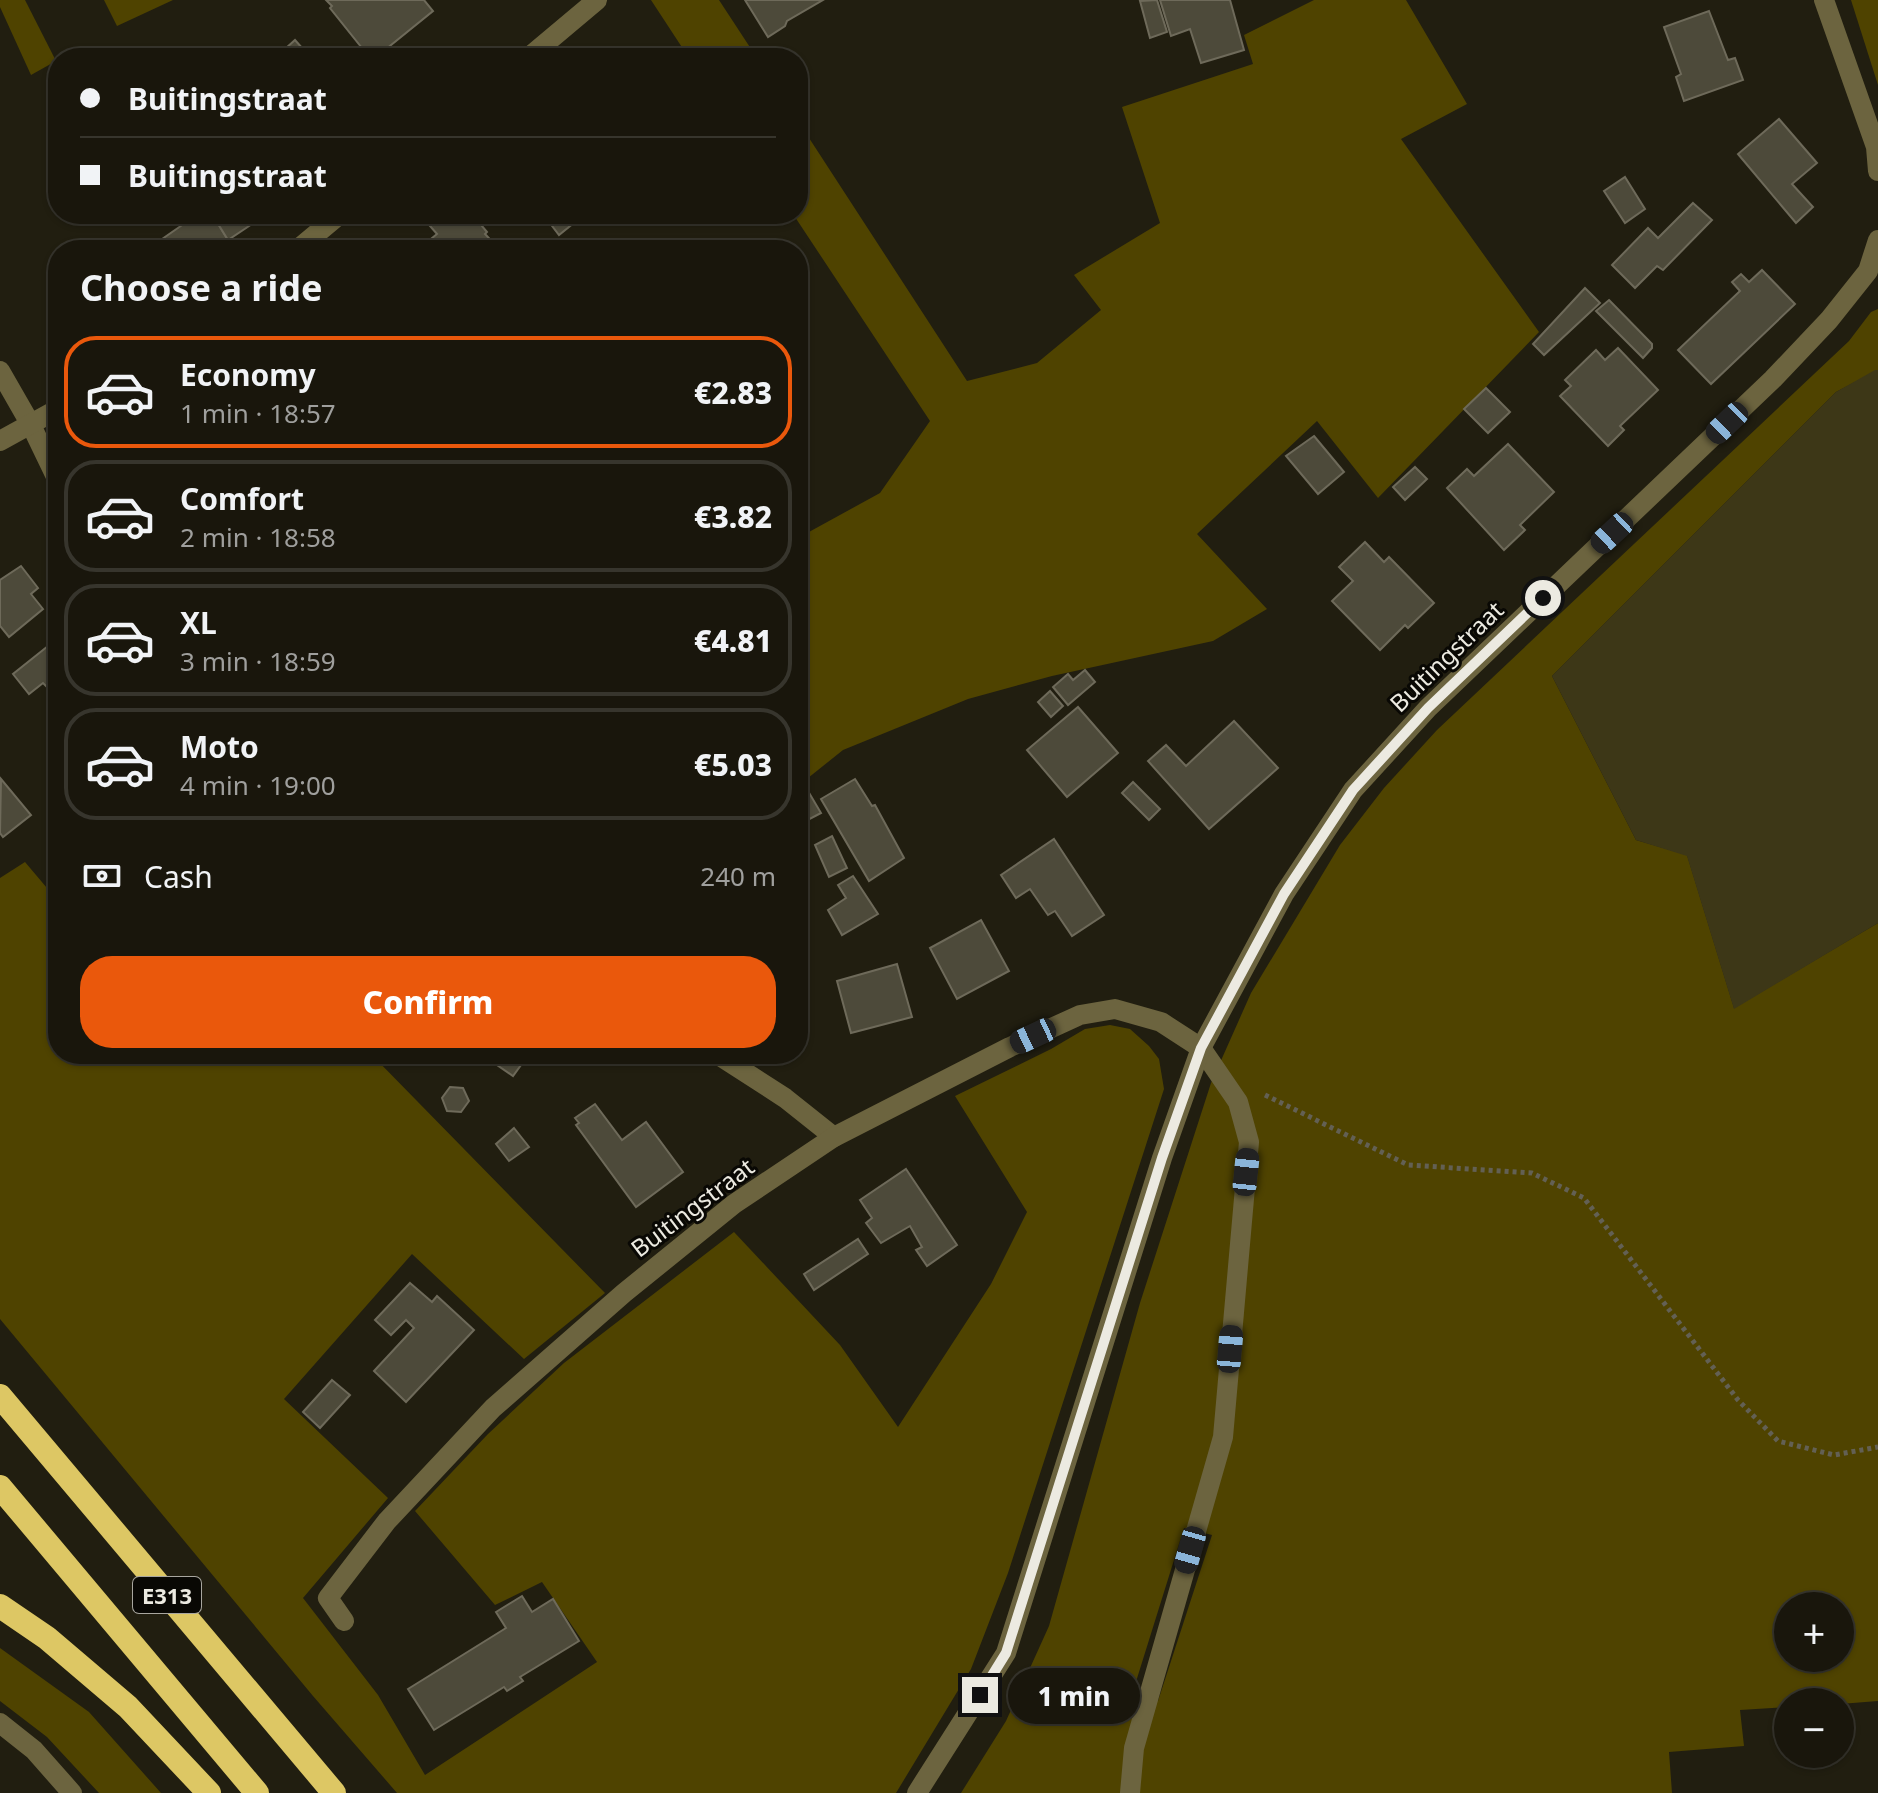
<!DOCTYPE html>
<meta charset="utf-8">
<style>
body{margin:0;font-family:"Noto Sans",sans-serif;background:#221f15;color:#f1f3f6;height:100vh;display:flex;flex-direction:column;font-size:30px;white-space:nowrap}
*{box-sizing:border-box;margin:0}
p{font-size:26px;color:#9f9f9d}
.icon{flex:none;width:44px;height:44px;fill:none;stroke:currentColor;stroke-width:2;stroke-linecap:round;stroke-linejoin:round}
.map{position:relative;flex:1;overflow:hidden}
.sheet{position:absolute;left:48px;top:240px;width:760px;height:824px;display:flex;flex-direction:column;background:#19160c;border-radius:32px;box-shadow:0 2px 6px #0004,0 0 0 2px #37352d}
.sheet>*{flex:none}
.banner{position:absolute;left:48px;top:48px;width:760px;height:176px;border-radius:32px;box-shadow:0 2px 6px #0004,0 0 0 2px #37352d;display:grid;align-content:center;height:176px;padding:0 32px;background:#19160c}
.fabs{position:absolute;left:1774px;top:1592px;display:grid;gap:16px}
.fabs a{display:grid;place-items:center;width:80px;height:80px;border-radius:50%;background:#19160c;box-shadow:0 2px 6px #0004,0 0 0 2px #37352d;font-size:40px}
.end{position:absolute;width:36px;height:36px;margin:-18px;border:10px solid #eceae1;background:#111;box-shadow:0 0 0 4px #111}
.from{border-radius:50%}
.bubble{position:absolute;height:56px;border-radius:28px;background:#19160c;box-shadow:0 2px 6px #0004,0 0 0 2px #37352d;font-size:26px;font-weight:800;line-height:56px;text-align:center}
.car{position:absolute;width:24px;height:48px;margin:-24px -12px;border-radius:10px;box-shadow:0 0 6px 2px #0007;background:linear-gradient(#222 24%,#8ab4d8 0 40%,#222 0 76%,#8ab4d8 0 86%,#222 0)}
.banner b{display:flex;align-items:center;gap:28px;height:76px;font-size:30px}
.banner b+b{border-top:2px solid #37352d}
.banner i{width:20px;height:20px;background:#f1f3f6}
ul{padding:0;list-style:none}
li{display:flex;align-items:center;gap:24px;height:112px;margin:0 16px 12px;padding:0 16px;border:4px solid #37352d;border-radius:32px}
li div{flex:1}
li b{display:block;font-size:30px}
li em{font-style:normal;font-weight:800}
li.current{border-color:#ea580c}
li>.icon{width:72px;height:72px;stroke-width:1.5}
h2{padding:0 32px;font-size:36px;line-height:96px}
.pay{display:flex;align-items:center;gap:20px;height:88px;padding:0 32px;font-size:30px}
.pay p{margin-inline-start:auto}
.primary-button{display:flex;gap:16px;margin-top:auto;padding:16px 32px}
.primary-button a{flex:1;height:92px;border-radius:32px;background:#ea580c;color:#fff;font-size:32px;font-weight:800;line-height:92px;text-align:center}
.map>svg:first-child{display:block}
.green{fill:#4f4300;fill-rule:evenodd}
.water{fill:#3d3717}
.building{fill:#4d4a3a;stroke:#6e6a5a;stroke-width:2}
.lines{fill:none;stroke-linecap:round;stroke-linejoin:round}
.path{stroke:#636054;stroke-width:5;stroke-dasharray:4 4;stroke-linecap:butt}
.minor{stroke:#6c643f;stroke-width:20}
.motorway{stroke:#ddc764;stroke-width:24}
.route{stroke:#eceae1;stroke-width:10}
.labels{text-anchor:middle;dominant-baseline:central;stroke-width:6;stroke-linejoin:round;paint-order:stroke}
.shield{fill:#090804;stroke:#a8a69f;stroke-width:2}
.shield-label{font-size:22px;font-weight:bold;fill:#eceae1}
.street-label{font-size:24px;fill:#eceae1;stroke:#090804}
</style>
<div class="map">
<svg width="1878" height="1793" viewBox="0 0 1878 1793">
<rect width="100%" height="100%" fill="#211e10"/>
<g class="green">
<polygon points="0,0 25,0 56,61 31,75 0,7"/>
<polygon points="104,0 173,0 117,26"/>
<polygon points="651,0 719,0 757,58 689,58"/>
<polygon points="1314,0 1406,0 1467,104 1401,139 1539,332 1378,498 1317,421 1197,534 1267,609 1213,641 1052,676 968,699 843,750 808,778 798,772 798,538 880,493 930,421 793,214 798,214 798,121 967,381 1037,363 1101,310 1074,275 1160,223 1122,107 1253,64 1244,35"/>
<polygon points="1851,0 1878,0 1878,85"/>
<path d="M1878,309V370L1836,392L1552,676L1636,840L1687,855L1734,1008L1878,923V1701L1840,1704L1788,1702V1707L1740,1710L1744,1746L1669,1752L1672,1793H961L1006,1721L1049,1626L1140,1303L1211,1083L1251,993L1340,845L1384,788L1437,730L1849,341L1871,312ZM1184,1528L1212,1535L1158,1701L1134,1688ZM1788,1606H1840V1658H1788Z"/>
<polygon points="25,862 58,901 58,1054 371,1054 605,1293 524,1359 412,1254 284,1399 388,1498 303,1598 378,1695 425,1775 597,1662 542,1582 495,1605 415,1511 488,1434 564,1363 734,1232 840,1345 898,1427 991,1284 1027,1212 955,1096 1051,1049 1085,1029 1110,1025 1130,1029 1149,1046 1159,1059 1164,1089 1008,1573 971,1669 896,1793 397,1793 313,1696 0,1319 0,878"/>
<polygon points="0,1648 89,1712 161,1793 99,1793 47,1737 0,1701"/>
</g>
<polygon class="water" points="1875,370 1878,370 1878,923 1734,1009 1687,856 1636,840 1552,676 1836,392"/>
<g class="building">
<polygon points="326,0 424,0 433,11 375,58 370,58 330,8 332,6"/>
<polygon points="745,0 823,0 787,21 785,26 768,37"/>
<polygon points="1157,0 1167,32 1150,38 1140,1"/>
<polygon points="1160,0 1230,0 1244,50 1201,63 1190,29 1171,36"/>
<polygon points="1709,11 1728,60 1735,58 1743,80 1684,101 1676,77 1681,74 1664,27"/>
<polygon points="295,40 311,58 275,58"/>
<polygon points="1779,119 1817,163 1792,184 1813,207 1796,223 1738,154"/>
<polygon points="1625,177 1645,209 1625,223 1604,191"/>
<polygon points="1693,203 1712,220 1663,270 1657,266 1635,288 1612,265 1648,228 1658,238"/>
<polygon points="198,214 212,214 228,240 214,250 159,250 155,244"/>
<polygon points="212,214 254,214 258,220 228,240"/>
<polygon points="428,214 472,214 487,232 485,234 500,250 440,250 431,239 437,234 423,218"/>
<polygon points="543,214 585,214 559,235"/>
<polygon points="1762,270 1795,304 1711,384 1678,350 1740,291 1732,282 1741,274 1749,282"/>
<polygon points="1585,288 1600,303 1544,355 1533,344"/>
<polygon points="1609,300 1652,344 1652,348 1643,358 1596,311"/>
<polygon points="1618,348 1658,390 1620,426 1624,430 1608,446 1560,396 1571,386 1565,380 1596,350 1605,360"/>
<polygon points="1486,388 1510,412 1488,433 1464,409"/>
<polygon points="1314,436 1344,472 1318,494 1286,456"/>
<polygon points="1508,444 1554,492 1520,525 1525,530 1504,550 1447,488 1467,469 1474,476"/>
<polygon points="1415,467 1427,479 1405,500 1393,487"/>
<polygon points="1365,542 1384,562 1389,557 1434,603 1408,628 1405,625 1380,650 1332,601 1353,581 1339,567"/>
<polygon points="21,566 38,588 31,594 43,609 9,637 0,626 0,580"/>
<polygon points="58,638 58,698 43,683 29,694 13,674"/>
<polygon points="1085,670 1095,682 1068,705 1053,687 1068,674 1073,680"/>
<polygon points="1050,691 1063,706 1051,717 1038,702"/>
<polygon points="1078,707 1118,753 1067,797 1027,750"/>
<polygon points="1234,721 1278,768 1209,829 1148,761 1166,745 1186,766"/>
<polygon points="1,779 31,815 3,837 0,833"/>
<polygon points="855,779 872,806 875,805 904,858 869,881 821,799"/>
<polygon points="1133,782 1160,809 1149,820 1122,793"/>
<polygon points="808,791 821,813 804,822 798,811 798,797"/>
<polygon points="832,836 847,868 829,877 815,845"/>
<polygon points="1054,839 1104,915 1072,936 1055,911 1048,915 1030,889 1016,898 1001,875"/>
<polygon points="853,876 878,914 842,935 828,910 846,898 838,885"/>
<polygon points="981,920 1009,971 957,999 930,948"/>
<polygon points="897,964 912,1017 851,1033 837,981"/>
<polygon points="481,1054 529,1054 513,1076"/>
<polygon points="450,1087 463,1088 469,1101 461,1112 447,1111 442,1098"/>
<polygon points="595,1104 622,1140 646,1122 683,1172 636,1207 576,1125 579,1123 575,1118"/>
<polygon points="514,1128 529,1147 509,1161 496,1144"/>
<polygon points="906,1169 957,1245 927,1266 916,1250 922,1247 910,1226 881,1243 866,1223 872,1218 860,1200"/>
<polygon points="858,1239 868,1254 814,1290 804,1274"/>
<polygon points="410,1283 432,1302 437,1296 474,1330 406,1402 374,1371 414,1328 406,1320 391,1335 375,1320"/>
<polygon points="332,1380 350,1395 320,1428 303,1412"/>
<polygon points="522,1596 532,1612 553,1599 579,1641 520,1677 523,1681 507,1691 504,1687 434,1730 408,1689 506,1628 496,1612"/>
</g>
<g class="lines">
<polyline class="path" points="1265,1095 1408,1165 1532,1173 1584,1198 1738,1400 1778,1441 1834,1455 1878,1447"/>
<g class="minor">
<polyline points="1824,0 1876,147 1878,171"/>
<polyline points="528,58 597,0"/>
<polyline points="297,250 340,214"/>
<polyline points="0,371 31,425 58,481"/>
<polyline points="0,441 58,409"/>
<polyline points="717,1054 785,1098 834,1137"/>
<polyline points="344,1621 328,1598 387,1521 493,1408 624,1293 734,1204 834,1137 1010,1047 1080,1015 1115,1009 1161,1022 1201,1048 1238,1102 1249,1142 1223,1437 1134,1748 1130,1793"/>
<polyline points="0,1723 34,1750 72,1793"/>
<polyline points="917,1793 1006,1653 1162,1158 1201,1048 1284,894 1353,790 1428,708 1773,379 1829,320 1868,271 1878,240"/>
</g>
<g class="motorway">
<polyline points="0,1396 334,1793"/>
<polyline points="0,1487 257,1793"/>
<polyline points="0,1606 47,1638 128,1707 209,1793"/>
</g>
</g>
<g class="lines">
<polyline class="route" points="980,1695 1006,1653 1162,1158 1201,1048 1284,894 1353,790 1428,708 1543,598"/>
</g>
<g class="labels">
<rect class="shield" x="133" y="1577" width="68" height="36" rx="6"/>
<g class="shield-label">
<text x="167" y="1595">E313</text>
</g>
<g class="street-label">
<text transform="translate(1446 656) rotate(-44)">Buitingstraat</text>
<text transform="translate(692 1207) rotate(-37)">Buitingstraat</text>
</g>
</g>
</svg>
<div class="fabs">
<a>+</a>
<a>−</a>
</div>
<i class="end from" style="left:1543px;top:598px"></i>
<i class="end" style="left:980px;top:1695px"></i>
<div class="bubble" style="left:1008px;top:1668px;width:132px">1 min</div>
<i class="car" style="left:1727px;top:423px;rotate:226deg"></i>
<i class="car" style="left:1612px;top:533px;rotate:227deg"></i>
<i class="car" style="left:1033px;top:1036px;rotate:245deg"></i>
<i class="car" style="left:1246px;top:1172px;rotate:6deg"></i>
<i class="car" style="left:1230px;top:1349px;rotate:5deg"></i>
<i class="car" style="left:1190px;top:1550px;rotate:196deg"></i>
<div class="banner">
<b><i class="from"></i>Buitingstraat</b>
<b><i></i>Buitingstraat</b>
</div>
<section class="sheet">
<h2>Choose a ride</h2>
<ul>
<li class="current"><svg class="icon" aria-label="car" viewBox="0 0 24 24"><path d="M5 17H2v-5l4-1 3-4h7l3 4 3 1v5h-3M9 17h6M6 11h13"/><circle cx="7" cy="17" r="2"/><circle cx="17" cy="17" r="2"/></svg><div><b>Economy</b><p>1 min · 18:57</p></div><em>€2.83</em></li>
<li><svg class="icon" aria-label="car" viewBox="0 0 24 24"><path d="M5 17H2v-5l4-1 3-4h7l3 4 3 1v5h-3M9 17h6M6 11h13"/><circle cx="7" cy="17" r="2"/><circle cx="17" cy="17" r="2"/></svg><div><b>Comfort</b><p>2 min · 18:58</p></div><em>€3.82</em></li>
<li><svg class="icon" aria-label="car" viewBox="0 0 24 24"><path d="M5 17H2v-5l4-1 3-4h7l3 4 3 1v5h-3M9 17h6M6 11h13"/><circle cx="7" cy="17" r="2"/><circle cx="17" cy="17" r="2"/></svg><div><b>XL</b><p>3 min · 18:59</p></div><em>€4.81</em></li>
<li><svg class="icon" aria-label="car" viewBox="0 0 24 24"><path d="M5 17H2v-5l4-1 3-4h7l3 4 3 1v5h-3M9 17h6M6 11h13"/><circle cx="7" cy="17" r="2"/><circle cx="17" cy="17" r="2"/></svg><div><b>Moto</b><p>4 min · 19:00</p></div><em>€5.03</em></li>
</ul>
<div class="pay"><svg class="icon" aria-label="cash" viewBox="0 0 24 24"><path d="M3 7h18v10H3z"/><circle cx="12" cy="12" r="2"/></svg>Cash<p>240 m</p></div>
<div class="primary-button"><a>Confirm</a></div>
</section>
</div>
